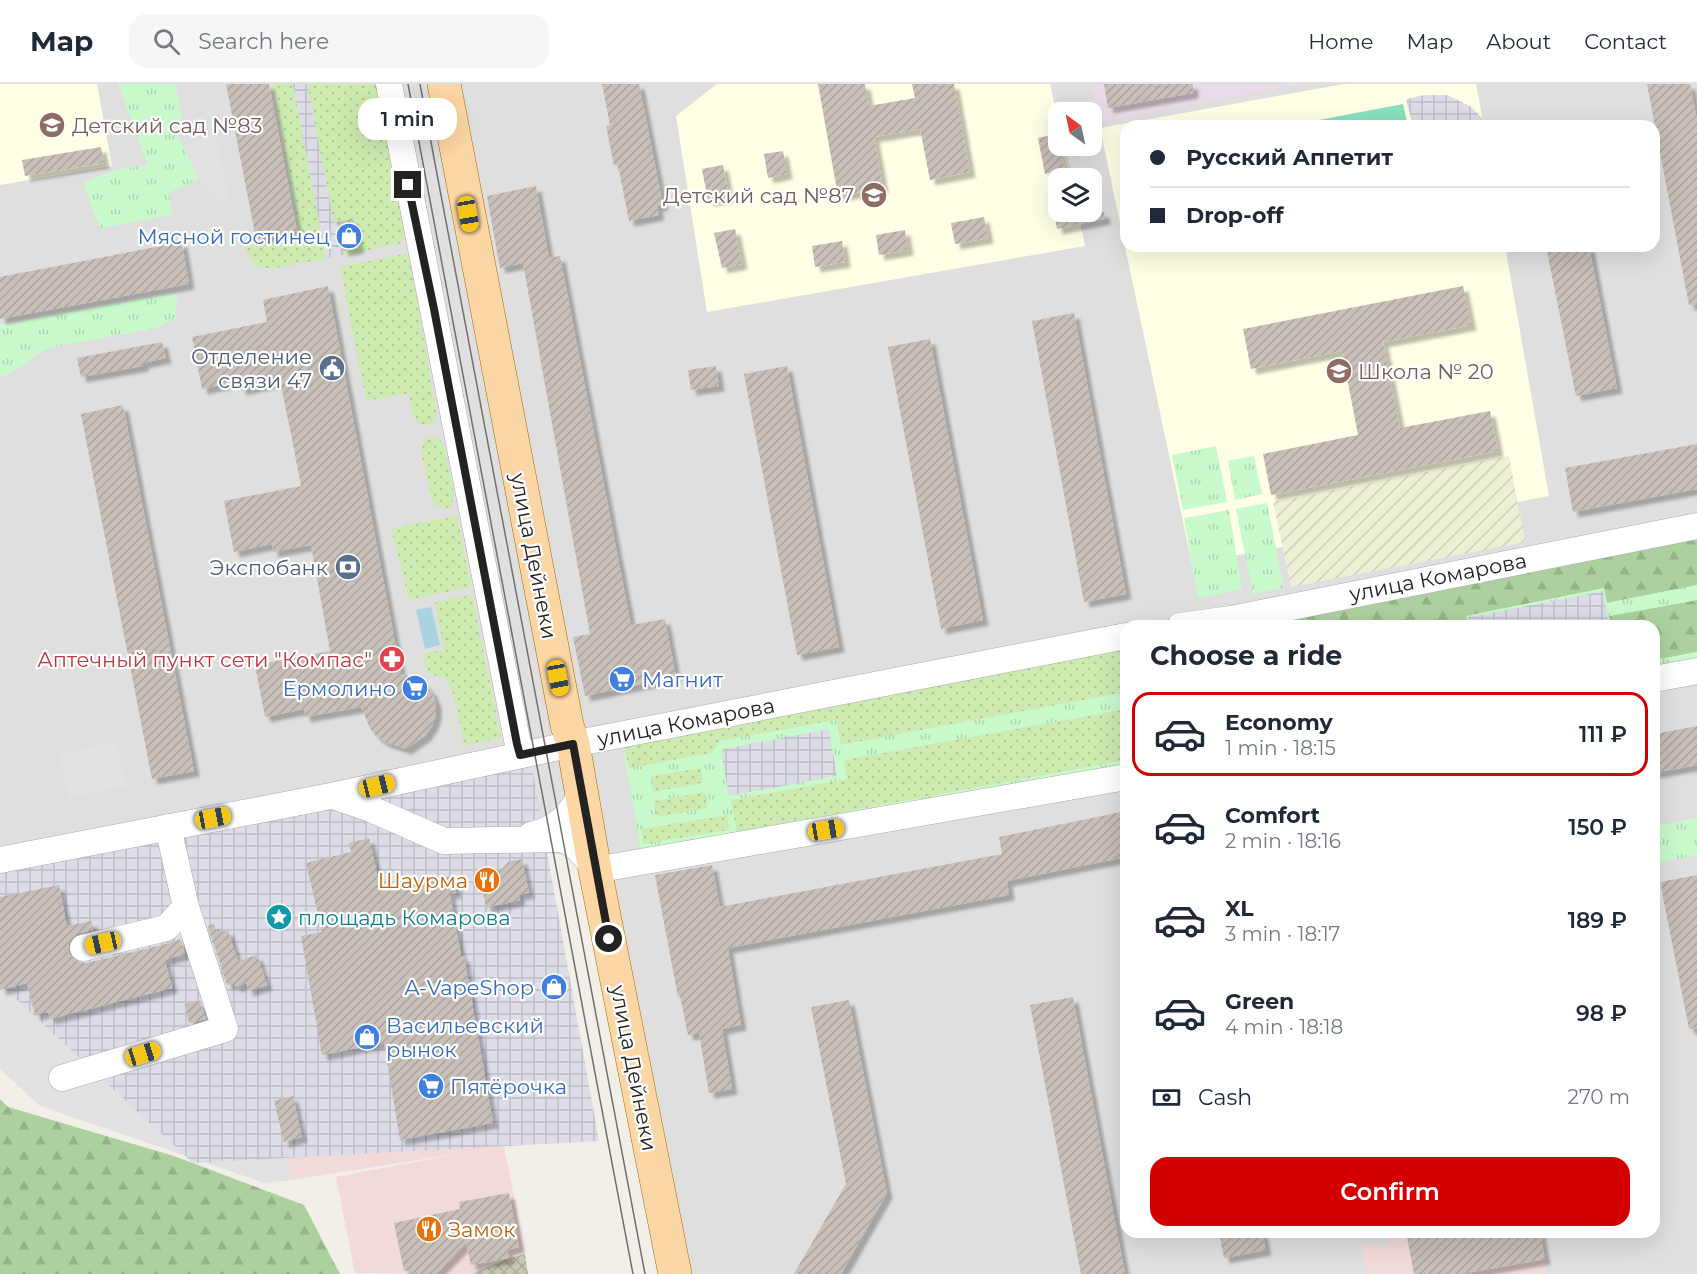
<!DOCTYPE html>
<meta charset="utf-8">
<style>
body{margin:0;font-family:Montserrat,sans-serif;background:#f6f6f7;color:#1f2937;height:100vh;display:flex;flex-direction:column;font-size:22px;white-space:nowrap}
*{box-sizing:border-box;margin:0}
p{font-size:20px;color:#747a83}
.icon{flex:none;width:33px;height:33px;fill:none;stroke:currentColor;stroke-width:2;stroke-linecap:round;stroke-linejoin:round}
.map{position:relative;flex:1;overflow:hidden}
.sheet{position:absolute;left:1120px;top:536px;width:540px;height:618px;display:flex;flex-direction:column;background:#fff;border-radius:18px;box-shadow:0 6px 24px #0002}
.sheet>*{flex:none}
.top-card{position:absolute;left:1120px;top:36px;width:540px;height:132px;border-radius:18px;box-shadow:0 6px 24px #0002;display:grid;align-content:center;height:132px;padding:0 30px;background:#fff}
.needle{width:39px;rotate:327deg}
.controls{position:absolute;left:1048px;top:18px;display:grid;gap:12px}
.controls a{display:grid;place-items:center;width:54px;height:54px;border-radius:12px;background:#fff;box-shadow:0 6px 24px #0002;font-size:30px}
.end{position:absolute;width:27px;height:27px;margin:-14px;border:8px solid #222;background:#fff;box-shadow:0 0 0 3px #fff}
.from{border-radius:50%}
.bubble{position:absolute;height:42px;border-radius:18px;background:#fff;box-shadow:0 6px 24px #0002;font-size:20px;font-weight:600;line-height:42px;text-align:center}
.car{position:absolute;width:18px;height:36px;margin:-18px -9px;border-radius:8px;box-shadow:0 0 4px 2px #0007;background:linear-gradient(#f5c518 24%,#345 0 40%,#f5c518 0 76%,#345 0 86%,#f5c518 0)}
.top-card b{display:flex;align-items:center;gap:21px;height:57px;font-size:22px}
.top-card b+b{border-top:2px solid #e0e1e3}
.top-card i{width:15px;height:15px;background:#1f2937}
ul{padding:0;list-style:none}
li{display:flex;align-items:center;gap:18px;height:84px;margin:0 12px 9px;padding:0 18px;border:3px solid transparent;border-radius:18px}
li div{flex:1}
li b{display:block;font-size:22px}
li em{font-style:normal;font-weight:600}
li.on{border-color:#d40000}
li>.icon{width:54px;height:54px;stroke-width:1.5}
h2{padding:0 30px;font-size:27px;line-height:72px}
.pay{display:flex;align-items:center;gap:15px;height:66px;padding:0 30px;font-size:22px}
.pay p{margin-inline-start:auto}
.primary-button{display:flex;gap:12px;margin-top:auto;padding:12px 30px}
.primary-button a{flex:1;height:69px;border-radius:18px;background:#d40000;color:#fff;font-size:24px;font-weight:600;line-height:69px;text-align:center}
header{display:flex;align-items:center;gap:36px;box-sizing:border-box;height:84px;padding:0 30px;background:#fff;border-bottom:2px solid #e0e1e3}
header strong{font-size:28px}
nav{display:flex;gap:33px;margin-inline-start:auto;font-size:21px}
.search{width:420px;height:54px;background:#f6f6f7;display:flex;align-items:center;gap:15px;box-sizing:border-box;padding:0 21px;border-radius:18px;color:#747a83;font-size:22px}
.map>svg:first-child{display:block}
.residential{fill:#e0dfdf;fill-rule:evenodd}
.commercial{fill:#f2dad9}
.industrial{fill:#ebdbe8}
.education{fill:#ffffe5}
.construction{fill:url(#construction-cross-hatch)}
.farmland{fill:url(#farmland-furrows)}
.grass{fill:url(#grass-dots)}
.forest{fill:url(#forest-firs)}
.park{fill:url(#park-tufts);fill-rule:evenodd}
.pitch{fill:#88e0be}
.parking{fill:#e2e2e2}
.plaza{fill:url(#plaza-grid)}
.water{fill:#aad3df}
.building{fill:url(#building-hatch);filter:url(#shadow)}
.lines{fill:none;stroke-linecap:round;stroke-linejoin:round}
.minor-casing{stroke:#a9a9a9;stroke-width:27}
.major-casing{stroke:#a06b00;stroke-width:34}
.minor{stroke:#fff;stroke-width:26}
.major{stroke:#fcd6a4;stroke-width:33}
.tram{stroke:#707070;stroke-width:1.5}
.route{stroke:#222;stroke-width:8}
.labels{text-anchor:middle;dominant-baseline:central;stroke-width:4.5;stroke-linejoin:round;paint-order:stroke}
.education-label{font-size:21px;fill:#785e54;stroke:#fff;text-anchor:start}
.shop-label{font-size:21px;fill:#366cbe;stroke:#fff;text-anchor:end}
.service-label{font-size:21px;fill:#4e5e75;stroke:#fff;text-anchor:end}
.street-label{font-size:21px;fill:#222;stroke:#fff}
.health-label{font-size:21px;fill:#be3a42;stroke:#fff;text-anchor:end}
.food-label{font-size:21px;fill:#c56008;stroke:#fff;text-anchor:end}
.culture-label{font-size:21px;fill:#0d838f;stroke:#fff;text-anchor:start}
</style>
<header>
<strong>Map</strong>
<div class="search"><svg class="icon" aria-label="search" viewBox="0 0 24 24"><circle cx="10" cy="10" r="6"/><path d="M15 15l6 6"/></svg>Search here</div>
<nav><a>Home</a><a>Map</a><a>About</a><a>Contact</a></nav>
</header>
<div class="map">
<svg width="1697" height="1190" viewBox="0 0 1697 1190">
<defs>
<pattern id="construction-cross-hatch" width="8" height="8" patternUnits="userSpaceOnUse" patternTransform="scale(1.5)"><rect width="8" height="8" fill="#c7c7b4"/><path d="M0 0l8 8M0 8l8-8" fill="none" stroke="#abab9a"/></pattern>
<pattern id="farmland-furrows" width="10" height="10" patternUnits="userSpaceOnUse" patternTransform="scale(1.5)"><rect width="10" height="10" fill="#eef0d5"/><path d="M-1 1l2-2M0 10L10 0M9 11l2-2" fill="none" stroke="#ccceb7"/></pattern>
<pattern id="grass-dots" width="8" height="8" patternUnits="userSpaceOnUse" patternTransform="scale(1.5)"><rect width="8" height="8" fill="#cdebb0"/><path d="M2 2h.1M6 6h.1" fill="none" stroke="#b0c997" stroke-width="1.8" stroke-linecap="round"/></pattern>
<pattern id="forest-firs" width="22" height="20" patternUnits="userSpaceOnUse" patternTransform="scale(1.5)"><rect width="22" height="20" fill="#add19e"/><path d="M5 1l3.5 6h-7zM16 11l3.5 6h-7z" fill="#95b388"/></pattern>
<pattern id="park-tufts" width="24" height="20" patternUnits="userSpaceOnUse" patternTransform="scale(1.5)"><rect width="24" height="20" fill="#c8facc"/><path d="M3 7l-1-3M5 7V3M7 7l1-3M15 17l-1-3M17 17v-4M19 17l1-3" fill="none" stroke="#acd6af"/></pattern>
<pattern id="plaza-grid" width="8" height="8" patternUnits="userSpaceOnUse" patternTransform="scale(1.5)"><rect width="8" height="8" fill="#dddde8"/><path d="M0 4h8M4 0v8" fill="none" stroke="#bdbdc7"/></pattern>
<pattern id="building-hatch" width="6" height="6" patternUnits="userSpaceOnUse" patternTransform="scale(1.5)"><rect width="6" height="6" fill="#c7bfb8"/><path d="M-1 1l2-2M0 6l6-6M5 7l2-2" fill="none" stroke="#aba49e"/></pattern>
<filter id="shadow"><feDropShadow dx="5.5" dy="5.5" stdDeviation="1.5" flood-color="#0004"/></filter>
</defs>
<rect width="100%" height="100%" fill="#f2efe9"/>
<path class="residential" d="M0,0H1697V1190H663L576,771L517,768L0,784ZM1059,28H1092V62H1059ZM1126,42H1654V162H1126ZM1059,94H1092V128H1059ZM1126,542H1654V1148H1126Z"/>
<g class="commercial">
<polygon points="197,758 502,1062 504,1062 525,1170 509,1174 471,1190 355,1189 336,1093 462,1069 292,1096"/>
<polygon points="1387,1148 1540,1148 1545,1174 1548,1176 1544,1190 1367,1190 1361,1159 1389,1162"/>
</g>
<polygon class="industrial" points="1091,0 1300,0 1097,38"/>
<g class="education">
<polygon points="0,0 97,0 112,82 0,101"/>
<polygon points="717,0 1050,0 1059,41 1059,62 1064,62 1071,94 1059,94 1059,128 1078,128 1085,162 707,228 676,32"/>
<polygon points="1344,0 1476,0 1484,42 1126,42 1126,162 1505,162 1549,412 1192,480 1100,44"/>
</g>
<polygon class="construction" points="525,1170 528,1190 471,1190 509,1174"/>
<polygon class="farmland" points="1509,372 1525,458 1291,503 1273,418"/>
<g class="grass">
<path d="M272,0H293L326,174C313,177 301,179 288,182C264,186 250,187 245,159L300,149Z"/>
<polygon points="307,0 377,0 405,150 400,160 344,171 343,167 359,163 353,135 334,140"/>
<path d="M409,169L437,331C435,336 433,340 427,341C412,344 411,319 409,309L366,317L340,183Z"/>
<polygon points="432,353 439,355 444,361 454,411 452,421 446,425 436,422 432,416 421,367 425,356"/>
<polygon points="457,432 471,503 409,516 391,444"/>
<polygon points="472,511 501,654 464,662 454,612 446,594 433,591 426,586 422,570 444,565 435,518"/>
<polygon points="1126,563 1126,587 1124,588 1126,608 841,661 836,636 720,657 712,669 628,685 624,658"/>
<polygon points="1126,625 1126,676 736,748 731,716 847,695 844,676"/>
<polygon points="701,683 703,699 653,708 650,692"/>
<polygon points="705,708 708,724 657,733 654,717"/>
<polygon points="727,731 730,746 643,761 640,745"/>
</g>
<g class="forest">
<polygon points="1697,448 1697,501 1607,519 1603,505 1467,532 1468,539 1453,542 1294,541 1292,528"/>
<polygon points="1697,516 1697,568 1655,576 1654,542 1611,541 1609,532"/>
<polygon points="0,1015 8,1023 174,1072 304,1121 340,1190 0,1190"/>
</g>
<g class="park">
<polygon points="118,0 175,0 185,48 175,50 184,63 199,95 169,109 172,131 100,144 83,99 114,86 148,81"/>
<polygon points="177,209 176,234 156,244 62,261 42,267 25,281 0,294 0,241"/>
<polygon points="1216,362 1227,418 1183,426 1172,371"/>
<polygon points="1254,372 1262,410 1235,416 1228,377"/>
<polygon points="1267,419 1284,504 1253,510 1236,425"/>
<polygon points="1229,426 1242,505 1198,514 1184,434"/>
<polygon points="1697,501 1697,516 1610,532 1611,541 1453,542 1468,539 1466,532 1604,504 1607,519"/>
<polygon points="1697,568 1697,574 1655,582 1655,576"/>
<path d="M1126,608V625L844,676L847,695L731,716L737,748L1126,676V681L642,772L622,657L629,684L712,669L720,657L836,636L841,661ZM701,684L703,699L653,708L650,692ZM705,708L707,724L657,733L654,717ZM727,731L729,746L643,760L641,745Z"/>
<polygon points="1697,734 1697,771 1655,779 1655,742"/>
</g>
<polygon class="pitch" points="1403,20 1408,42 1288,42"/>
<g class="parking">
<polygon points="215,50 228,114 218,116 199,95 184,63"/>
<polygon points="116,658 126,702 68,713 60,670"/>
<polygon points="221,843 292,1096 265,1099 40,1022 0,985 0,869"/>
</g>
<g class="plaza">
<polygon points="293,0 307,0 334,139 337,138 344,171 326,174"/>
<polygon points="1424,11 1447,11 1470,22 1481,33 1486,42 1413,42 1406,15"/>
<polygon points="1603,507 1609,541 1472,541 1470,533"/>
<polygon points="829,645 837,692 729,712 722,674 723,665"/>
<polygon points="530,673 599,1057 193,1079 0,900 0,766"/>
</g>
<polygon class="water" points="431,523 440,561 425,565 416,526"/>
<g class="building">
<polygon points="226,0 269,0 297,147 256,155"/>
<polygon points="602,0 639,0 663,121 657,122 659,131 629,137 618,81 614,81 606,42 610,41"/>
<polygon points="818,0 865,0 869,22 915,14 912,0 954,0 970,88 930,96 920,45 874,53 883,104 838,112"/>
<polygon points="1104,0 1193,0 1193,9 1108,24"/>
<polygon points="1647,0 1690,0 1697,36 1697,220 1689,221"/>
<polygon points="1057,50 1065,86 1045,90 1038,54"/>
<polygon points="101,63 104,79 25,92 22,76"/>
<polygon points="783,67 787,90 768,94 764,70"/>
<polygon points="723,81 729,113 708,117 702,85"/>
<polygon points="536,102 549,174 560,172 631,541 665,535 676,593 585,612 573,553 590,550 523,179 500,184 487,112"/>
<polygon points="1054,128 1104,128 1105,135 1057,145"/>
<polygon points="984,133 988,154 955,160 951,139"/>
<polygon points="353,135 359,164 343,167 337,138"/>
<polygon points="735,145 742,180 722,184 714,149"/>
<polygon points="905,146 908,166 879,171 876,151"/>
<polygon points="842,157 845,178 815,183 812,162"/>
<polygon points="182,158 189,200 0,235 0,193"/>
<polygon points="1546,162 1589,162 1617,304 1576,312"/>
<polygon points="328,202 401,590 414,593 424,599 432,608 436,619 436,631 432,642 425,652 406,665 385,658 376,652 370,644 361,623 305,633 304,625 265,633 255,581 330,567 311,461 273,468 272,460 234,468 224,417 301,402 291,350 280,297 241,306 239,297 202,305 192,253 267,238 263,216"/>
<polygon points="1463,202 1471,241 1383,258 1400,344 1490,327 1498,367 1271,411 1263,370 1358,351 1342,267 1251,285 1243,245"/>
<polygon points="1074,229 1126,510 1084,518 1032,237"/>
<polygon points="930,255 983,536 941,545 888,263"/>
<polygon points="162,258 166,274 143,279 143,282 81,293 77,274"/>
<polygon points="716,282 719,302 691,306 688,286"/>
<polygon points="787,282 839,563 797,571 744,290"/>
<polygon points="123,321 194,687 152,695 81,330"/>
<polygon points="1697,360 1697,405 1573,428 1565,384"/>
<polygon points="1697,642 1697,681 1654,689 1654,650"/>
<polygon points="1126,727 1126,773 1007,797 1009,811 728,864 741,941 722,945 732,1005 709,1009 699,949 688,951 680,912 678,913 655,791 712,781 720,823 1002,770 999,753"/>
<polygon points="369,754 380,803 453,792 456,809 450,810 461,872 464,872 493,1039 400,1056 384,959 322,971 301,852 322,848 306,779 351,768 349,759"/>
<polygon points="522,775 529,809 519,811 520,816 486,824 480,792 490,791 503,784 508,778"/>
<polygon points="1697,791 1697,944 1689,945 1660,798"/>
<polygon points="59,801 67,842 92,837 93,846 79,849 72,854 69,860 68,867 73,875 79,878 87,879 170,859 180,855 179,852 185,870 165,876 172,904 50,935 48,928 35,931 27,899 0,906 0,813"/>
<polygon points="214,840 217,849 228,846 238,877 257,871 267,901 248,907 246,899 235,903 234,899 227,901 208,842"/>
<polygon points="1073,913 1125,1190 1081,1190 1030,921"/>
<polygon points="849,916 887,1109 841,1190 794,1190 846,1100 811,923"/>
<polygon points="200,917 206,935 189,939 185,920"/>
<polygon points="293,1012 302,1053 284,1058 274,1017"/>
<polygon points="509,1109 519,1163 507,1166 509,1174 471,1181 466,1159 436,1190 411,1190 410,1186 404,1187 394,1139 460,1125 459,1118"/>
<polygon points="1219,1148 1262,1148 1266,1166 1224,1174"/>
<polygon points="1406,1148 1427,1148 1428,1154 1462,1148 1540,1148 1545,1175 1461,1190 1414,1190"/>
</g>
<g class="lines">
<defs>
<g id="minor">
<polyline points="389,0 520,671"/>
<polyline points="1180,542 1231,535 1697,442"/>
<polyline points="1654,595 1697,587"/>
<path d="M333,712L371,725L444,757L561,755C577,760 585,772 595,786L1126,693"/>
<path d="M531,751C555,746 569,732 581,711"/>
<polyline points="0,776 331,712 573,660 1126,552"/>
<polyline points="83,864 166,844 186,823"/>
<polyline points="62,994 225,945 186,823 168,743"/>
</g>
<polyline id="major" points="444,0 567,641 573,660 595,786 675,1190"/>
</defs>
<use href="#minor" class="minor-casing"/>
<use href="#major" class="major-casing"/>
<use href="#minor" class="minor"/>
<use href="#major" class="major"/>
<g class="tram">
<polyline points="408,0 633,1190"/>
<polyline points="420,0 645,1190"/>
</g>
</g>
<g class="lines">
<polyline class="route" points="408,101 434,225 517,660 520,671 573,660 609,855"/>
</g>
<defs>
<symbol id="school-disc" viewBox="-11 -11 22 22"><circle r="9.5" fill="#8d6e63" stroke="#fff"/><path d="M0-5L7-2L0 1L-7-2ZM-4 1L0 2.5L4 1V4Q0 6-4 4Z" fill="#fff"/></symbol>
<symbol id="shop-disc" viewBox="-11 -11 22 22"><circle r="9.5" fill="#3f7fe0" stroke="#fff"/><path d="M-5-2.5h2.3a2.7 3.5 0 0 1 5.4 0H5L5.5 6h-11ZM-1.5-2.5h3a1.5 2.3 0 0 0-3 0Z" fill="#fff"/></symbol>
<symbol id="civic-disc" viewBox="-11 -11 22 22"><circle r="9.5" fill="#5c6f8a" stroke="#fff"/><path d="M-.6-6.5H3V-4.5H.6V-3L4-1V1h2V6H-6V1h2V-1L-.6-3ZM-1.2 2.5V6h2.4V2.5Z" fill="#fff"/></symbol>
<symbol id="bank-disc" viewBox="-11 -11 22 22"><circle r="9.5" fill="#5c6f8a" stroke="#fff"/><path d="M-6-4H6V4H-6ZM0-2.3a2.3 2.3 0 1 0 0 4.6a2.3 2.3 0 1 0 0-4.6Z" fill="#fff"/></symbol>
<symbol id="pharmacy-disc" viewBox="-11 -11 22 22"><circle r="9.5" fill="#e0444e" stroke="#fff"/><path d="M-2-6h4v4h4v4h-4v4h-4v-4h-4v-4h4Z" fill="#fff"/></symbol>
<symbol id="supermarket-disc" viewBox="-11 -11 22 22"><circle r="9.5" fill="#3f7fe0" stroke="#fff"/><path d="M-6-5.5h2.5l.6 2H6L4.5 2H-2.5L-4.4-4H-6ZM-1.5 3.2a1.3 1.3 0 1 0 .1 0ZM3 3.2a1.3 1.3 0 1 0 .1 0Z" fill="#fff"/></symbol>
<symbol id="restaurant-disc" viewBox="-11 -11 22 22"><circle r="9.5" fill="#e8710a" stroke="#fff"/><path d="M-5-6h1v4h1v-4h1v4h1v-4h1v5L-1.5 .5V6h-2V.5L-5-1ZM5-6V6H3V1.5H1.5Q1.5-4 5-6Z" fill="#fff"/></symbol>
<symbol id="sight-disc" viewBox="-11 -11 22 22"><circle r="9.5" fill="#0f9aa8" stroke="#fff"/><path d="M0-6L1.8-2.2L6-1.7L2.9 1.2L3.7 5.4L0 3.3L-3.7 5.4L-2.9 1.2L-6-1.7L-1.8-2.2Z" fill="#fff"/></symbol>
</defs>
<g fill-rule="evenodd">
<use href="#school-disc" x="37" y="26" width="30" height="30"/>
<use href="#school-disc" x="859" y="96" width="30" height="30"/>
<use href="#shop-disc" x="334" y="137" width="30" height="30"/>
<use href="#civic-disc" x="317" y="269" width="30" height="30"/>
<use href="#school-disc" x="1324" y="272" width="30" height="30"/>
<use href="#bank-disc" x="333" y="468" width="30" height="30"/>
<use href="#pharmacy-disc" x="377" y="560" width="30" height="30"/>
<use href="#supermarket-disc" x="607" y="580" width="30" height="30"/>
<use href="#supermarket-disc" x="400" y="589" width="30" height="30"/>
<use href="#restaurant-disc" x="472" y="781" width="30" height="30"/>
<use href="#sight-disc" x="264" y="818" width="30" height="30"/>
<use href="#shop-disc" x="539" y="888" width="30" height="30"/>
<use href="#shop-disc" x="352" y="938" width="30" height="30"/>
<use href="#supermarket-disc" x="416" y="987" width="30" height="30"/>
<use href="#restaurant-disc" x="414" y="1130" width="30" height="30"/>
</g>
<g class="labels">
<g class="education-label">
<text x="72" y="41">Детский сад №83</text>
<text x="854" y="111" text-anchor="end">Детский сад №87</text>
<text x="1358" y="287">Школа № 20</text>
</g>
<g class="shop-label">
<text x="330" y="152">Мясной гостинец</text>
<text x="642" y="595" text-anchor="start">Магнит</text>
<text x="396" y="604">Ермолино</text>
<text x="534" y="903">A-VapeShop</text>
<text x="386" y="941" text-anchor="start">Васильевский<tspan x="386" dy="24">рынок</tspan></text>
<text x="450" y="1002" text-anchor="start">Пятёрочка</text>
</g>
<g class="service-label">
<text x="312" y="272">Отделение<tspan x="312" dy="24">связи 47</tspan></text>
<text x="328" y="483">Экспобанк</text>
</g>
<g class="street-label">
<text transform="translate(534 472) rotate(79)">улица Дейнеки</text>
<text transform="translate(1438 493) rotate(-11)">улица Комарова</text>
<text transform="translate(686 638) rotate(-11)">улица Комарова</text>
<text transform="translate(634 984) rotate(79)">улица Дейнеки</text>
</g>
<g class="health-label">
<text x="372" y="575">Аптечный пункт сети "Компас"</text>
</g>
<g class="food-label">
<text x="468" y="796">Шаурма</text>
<text x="448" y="1145" text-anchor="start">Замок</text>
</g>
<g class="culture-label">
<text x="298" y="833">площадь Комарова</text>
</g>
</g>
</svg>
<div class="controls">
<a><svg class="needle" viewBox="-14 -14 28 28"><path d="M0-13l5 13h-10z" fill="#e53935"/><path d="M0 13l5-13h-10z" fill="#747a83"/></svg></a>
<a><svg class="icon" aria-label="layers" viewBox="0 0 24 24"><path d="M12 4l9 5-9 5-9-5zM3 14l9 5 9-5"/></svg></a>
</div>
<i class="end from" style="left:609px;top:855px"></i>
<i class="end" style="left:408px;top:101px"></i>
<div class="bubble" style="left:358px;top:14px;width:99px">1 min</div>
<i class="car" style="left:468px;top:130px;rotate:170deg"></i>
<i class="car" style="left:558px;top:594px;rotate:169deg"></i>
<i class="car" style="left:377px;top:702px;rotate:76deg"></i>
<i class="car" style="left:213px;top:734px;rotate:79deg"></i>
<i class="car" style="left:826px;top:746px;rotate:80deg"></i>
<i class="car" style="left:103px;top:859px;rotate:257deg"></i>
<i class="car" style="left:143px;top:970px;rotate:73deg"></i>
<div class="top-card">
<b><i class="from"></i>Русский Аппетит</b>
<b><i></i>Drop-off</b>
</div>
<section class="sheet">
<h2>Choose a ride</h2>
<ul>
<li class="on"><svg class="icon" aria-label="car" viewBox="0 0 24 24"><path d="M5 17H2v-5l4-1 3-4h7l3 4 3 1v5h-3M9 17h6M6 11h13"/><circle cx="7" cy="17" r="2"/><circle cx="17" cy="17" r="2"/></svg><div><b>Economy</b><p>1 min · 18:15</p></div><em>111 ₽</em></li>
<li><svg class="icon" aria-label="car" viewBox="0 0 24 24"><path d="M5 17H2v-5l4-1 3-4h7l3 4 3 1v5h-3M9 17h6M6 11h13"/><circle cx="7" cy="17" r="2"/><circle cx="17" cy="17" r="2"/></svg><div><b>Comfort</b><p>2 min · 18:16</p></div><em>150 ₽</em></li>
<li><svg class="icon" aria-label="car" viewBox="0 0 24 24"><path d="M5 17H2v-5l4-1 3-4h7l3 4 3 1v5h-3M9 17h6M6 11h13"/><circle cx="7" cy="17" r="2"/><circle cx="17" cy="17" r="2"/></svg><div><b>XL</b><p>3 min · 18:17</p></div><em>189 ₽</em></li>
<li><svg class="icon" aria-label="car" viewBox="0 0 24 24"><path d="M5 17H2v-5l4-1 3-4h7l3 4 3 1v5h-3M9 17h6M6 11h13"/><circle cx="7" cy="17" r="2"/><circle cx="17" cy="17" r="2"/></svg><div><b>Green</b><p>4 min · 18:18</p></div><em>98 ₽</em></li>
</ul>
<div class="pay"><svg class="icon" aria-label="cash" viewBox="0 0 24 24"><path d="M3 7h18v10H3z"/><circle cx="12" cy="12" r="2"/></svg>Cash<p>270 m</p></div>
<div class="primary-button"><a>Confirm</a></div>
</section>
</div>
